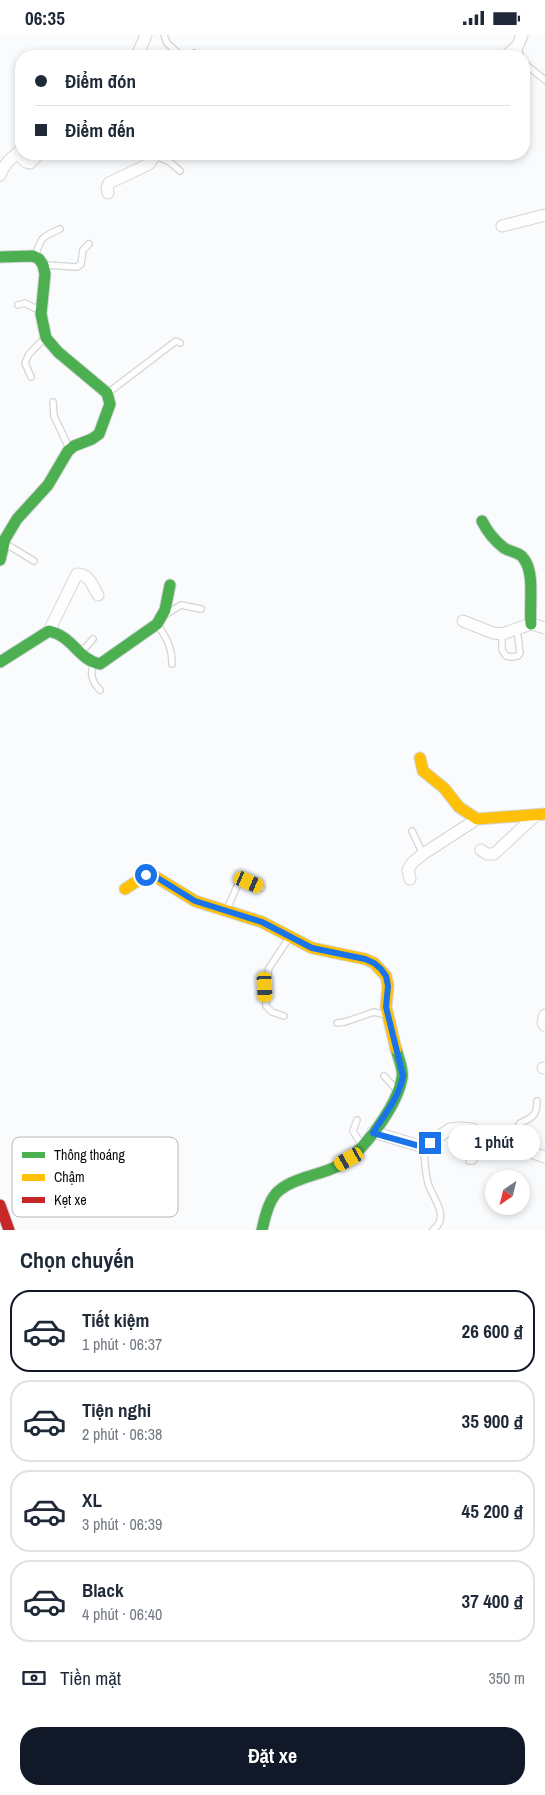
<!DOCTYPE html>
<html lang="vi">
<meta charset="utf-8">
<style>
body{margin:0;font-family:"Archivo Narrow",sans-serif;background:#f2f2f3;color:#1f2937;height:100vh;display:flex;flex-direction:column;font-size:19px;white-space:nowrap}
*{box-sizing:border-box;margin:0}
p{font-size:16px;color:#747a83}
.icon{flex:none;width:28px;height:28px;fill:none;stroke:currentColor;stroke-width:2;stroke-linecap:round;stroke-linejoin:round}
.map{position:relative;height:1195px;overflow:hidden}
.side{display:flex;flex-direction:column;background:#fff;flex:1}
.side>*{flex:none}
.banner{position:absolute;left:15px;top:15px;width:515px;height:110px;border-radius:20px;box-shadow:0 2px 8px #0003;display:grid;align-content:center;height:110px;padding:0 20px;background:#fff}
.needle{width:32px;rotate:215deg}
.tools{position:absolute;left:485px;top:1135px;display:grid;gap:10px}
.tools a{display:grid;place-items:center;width:45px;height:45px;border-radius:50%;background:#fff;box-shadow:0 2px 8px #0003;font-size:25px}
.end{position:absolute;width:22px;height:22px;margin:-11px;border:6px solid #1a73e8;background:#fff;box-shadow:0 0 0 2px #fff}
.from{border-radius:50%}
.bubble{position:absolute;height:35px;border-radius:18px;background:#fff;box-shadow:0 2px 8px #0003;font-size:16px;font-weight:800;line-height:35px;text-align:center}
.car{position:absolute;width:15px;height:30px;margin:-15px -8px;border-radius:6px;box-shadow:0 0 4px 1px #0007;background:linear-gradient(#f5c518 24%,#345 0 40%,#f5c518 0 76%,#345 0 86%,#f5c518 0)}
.banner b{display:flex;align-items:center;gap:18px;height:48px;font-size:19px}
.banner b+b{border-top:1px solid #e0e1e3}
.banner i{width:12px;height:12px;background:#1f2937}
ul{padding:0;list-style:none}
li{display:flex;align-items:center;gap:15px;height:82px;margin:0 10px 8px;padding:0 10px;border:2px solid #e0e1e3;border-radius:20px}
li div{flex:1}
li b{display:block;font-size:19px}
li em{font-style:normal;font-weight:800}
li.selected{border-color:#111827}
li>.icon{width:45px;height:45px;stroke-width:1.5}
h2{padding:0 20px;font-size:22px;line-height:60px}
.pay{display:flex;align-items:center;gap:12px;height:55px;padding:0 20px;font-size:19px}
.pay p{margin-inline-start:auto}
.button{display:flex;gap:10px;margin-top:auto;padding:10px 20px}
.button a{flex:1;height:58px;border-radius:20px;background:#111827;color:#fff;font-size:20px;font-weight:800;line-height:58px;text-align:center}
.status{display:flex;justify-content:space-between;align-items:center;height:35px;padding:0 25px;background:#fff;direction:ltr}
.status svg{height:14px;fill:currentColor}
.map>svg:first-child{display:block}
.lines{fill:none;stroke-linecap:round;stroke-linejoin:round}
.lane-casing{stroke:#d3d5d7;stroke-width:8}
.street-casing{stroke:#d3d5d7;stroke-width:13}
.fast-casing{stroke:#d3d5d7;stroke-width:13}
.slow-casing{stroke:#d3d5d7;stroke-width:13}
.jam-casing{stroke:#d3d5d7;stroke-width:13}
.lane{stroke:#fefeff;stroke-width:5.5}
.street{stroke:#fefeff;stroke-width:11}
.fast{stroke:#4caf50;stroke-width:11}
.slow{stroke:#ffc107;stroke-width:11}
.jam{stroke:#c62828;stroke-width:11}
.route{stroke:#1a73e8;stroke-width:6}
.key{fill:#fff;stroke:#b6b6b7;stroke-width:1}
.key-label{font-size:14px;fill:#0b0c0e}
</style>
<div class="status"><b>06:35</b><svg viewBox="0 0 49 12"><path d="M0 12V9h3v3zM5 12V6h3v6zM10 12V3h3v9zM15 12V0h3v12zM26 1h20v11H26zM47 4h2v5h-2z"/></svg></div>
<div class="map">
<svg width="545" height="1195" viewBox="0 0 545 1195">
<rect width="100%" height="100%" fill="#f9fbfd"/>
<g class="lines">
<defs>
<g id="lane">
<polyline points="164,0 167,8 181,21"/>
<polyline points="518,10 520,21"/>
<polyline points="188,21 194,18"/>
<polyline points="524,28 545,45"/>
<path d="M153,123C165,121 172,129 180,136"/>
<path d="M36,220C40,202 44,201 60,194"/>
<polyline points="46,230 77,232 81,229 83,215 89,209"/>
<polyline points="18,270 25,268 34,273 39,272"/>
<polyline points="31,342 25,328 29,319 44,304"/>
<polyline points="109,357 176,306 180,308"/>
<polyline points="53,367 54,381 69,413"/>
<polyline points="6,509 34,526"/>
<polyline points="168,578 181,570 201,574"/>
<path d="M158,591C167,603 172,613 172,629"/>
<polyline points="502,599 502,615 506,621 511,622 518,621 520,618 517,594"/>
<polyline points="81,615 86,612 93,604"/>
<path d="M93,629C90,640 92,647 100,655"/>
<polyline points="412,796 423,819"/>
<polyline points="227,874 238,849 242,846 262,853"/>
<polyline points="284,981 272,977 266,971 265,952 269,933 289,903"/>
<polyline points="337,988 345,987 374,977 386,980"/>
<polyline points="384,1041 397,1055"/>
<polyline points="357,1085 353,1096 361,1109"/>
<path d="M515,1110L512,1103L520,1088C532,1083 537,1081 537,1066"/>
<path d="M423,1112C425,1124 425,1137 428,1148C432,1163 451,1181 433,1195"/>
<polyline points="469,1126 473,1126 490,1102"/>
</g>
<g id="street">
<polyline points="137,21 146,0"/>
<polyline points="506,21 518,10 522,0"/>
<polyline points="17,118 26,127 30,128 35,123"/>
<path d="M0,140C4,129 11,122 21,116"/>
<polyline points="108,158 107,153 109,148 149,129 153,123 153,119"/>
<polyline points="502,191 545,180"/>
<polyline points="463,586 493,598 502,599 531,589 545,593"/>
<path d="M49,596L77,539C90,539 92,551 98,560"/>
<polyline points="481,815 487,819 494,819 536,780"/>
<polyline points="410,844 408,835 412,828 423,819 477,784"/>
<polyline points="545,980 543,988 545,991"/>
<polyline points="543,1033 545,1033"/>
<polyline points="373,1097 423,1112 450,1094 460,1093 472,1094 516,1112 545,1122"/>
</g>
<g id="fast">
<polyline points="0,222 33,221 39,224 43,230 45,239 41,279 46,303 58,317 107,358 110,369 99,399 92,404 74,411 68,416 48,450 17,484 5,504 0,525"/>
<path d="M482,486C487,496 495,506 504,513C510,517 520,517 524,524C535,538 529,571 531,589"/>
<path d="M0,627L49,596C74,602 77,624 100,629L157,589L165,575L170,550"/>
<path d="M262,1195C265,1182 269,1162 281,1154C297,1142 320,1140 338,1131C363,1118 397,1071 402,1043C404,1035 398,1022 396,1014"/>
</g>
<g id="slow">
<polyline points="420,723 423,736 444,753 459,772 477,784 545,779"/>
<polyline points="125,854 146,840 156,842 195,866 262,887 312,913 365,924 374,928 386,941 388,951 386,972 396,1014"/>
</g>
<polyline id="jam" points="0,1170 9,1195"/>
</defs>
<use href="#lane" class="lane-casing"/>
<use href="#street" class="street-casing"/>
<use href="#fast" class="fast-casing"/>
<use href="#slow" class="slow-casing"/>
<use href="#jam" class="jam-casing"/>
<use href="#lane" class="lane"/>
<use href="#street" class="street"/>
<use href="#fast" class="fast"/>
<use href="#slow" class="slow"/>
<use href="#jam" class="jam"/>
</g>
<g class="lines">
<path class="route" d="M146,840L156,842L195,866L262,887L312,913L365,924L374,928L381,934L386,941L388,951L386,972L403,1041C399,1063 384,1080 373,1098L423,1112L430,1108"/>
</g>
<rect x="12" y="1102" width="166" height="80" rx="8" class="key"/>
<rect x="22" y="1117" width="23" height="6" fill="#4caf50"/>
<rect x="22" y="1139" width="23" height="7" fill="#ffc107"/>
<rect x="22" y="1162" width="23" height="6" fill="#c62828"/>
<g class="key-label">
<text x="54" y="1125">Thông thoáng</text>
<text x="54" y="1147">Chậm</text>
<text x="54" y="1170">Kẹt xe</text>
</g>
</svg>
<div class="tools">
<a><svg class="needle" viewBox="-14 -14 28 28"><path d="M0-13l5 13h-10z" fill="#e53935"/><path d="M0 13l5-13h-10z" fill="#747a83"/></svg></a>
</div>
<i class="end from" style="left:146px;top:840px"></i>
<i class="end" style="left:430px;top:1108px"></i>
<div class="bubble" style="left:448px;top:1090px;width:92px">1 phút</div>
<i class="car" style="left:249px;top:847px;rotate:113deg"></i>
<i class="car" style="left:265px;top:952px;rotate:177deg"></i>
<i class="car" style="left:349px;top:1124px;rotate:241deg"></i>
<div class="banner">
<b><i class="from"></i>Điểm đón</b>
<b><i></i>Điểm đến</b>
</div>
</div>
<section class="side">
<h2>Chọn chuyến</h2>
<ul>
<li class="selected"><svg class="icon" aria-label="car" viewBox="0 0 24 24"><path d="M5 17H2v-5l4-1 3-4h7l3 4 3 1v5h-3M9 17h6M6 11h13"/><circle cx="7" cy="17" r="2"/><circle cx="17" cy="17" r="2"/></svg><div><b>Tiết kiệm</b><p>1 phút · 06:37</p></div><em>26 600 ₫</em></li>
<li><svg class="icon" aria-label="car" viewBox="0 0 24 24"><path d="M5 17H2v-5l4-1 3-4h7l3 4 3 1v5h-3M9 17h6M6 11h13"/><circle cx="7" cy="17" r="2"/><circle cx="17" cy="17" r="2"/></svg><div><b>Tiện nghi</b><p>2 phút · 06:38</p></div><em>35 900 ₫</em></li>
<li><svg class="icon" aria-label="car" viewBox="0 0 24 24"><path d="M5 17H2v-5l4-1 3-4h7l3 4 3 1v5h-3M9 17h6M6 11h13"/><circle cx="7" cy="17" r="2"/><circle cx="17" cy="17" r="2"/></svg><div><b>XL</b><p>3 phút · 06:39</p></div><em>45 200 ₫</em></li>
<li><svg class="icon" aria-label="car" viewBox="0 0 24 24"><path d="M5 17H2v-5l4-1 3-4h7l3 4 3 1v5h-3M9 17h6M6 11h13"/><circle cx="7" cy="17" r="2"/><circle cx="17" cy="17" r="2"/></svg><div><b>Black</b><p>4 phút · 06:40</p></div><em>37 400 ₫</em></li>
</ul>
<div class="pay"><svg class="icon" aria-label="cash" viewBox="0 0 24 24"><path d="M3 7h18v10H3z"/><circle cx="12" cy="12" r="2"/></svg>Tiền mặt<p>350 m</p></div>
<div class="button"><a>Đặt xe</a></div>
</section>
